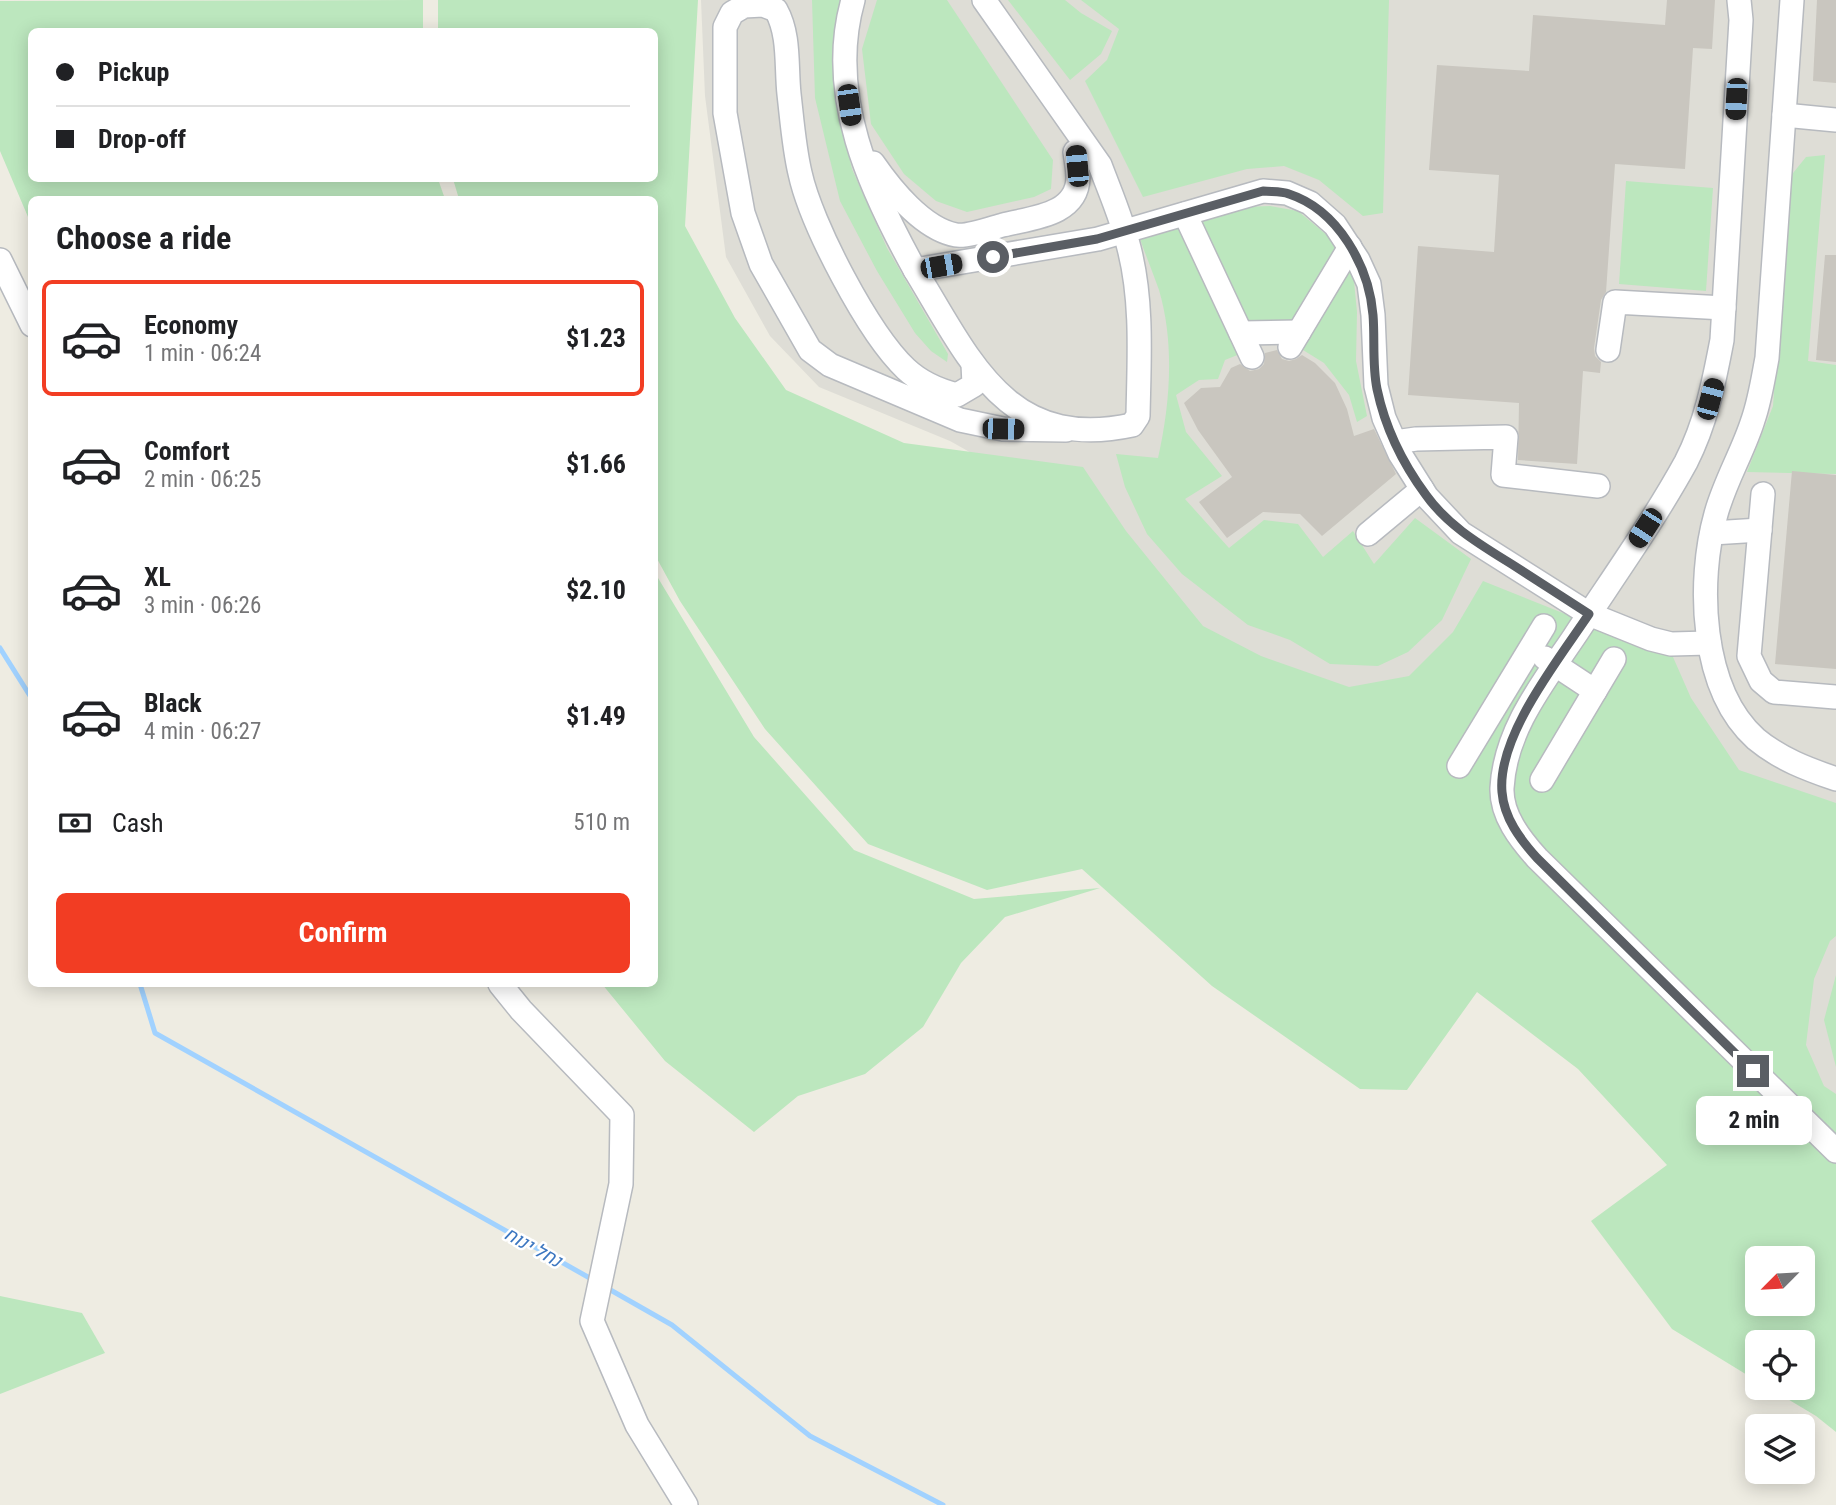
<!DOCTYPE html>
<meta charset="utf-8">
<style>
body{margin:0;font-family:"Roboto Condensed",Heebo,sans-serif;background:#f2f2f2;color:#202124;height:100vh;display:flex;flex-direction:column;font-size:26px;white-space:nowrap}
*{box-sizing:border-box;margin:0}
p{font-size:23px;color:#757577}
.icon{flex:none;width:38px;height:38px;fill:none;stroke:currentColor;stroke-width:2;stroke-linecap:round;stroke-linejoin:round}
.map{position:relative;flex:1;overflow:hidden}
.drawer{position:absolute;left:28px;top:196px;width:630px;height:791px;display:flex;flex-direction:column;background:#fff;border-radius:10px;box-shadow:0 4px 18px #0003}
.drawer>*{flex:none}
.guide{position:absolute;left:28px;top:28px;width:630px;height:154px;border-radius:10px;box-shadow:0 4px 18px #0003;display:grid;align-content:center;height:154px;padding:0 28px;background:#fff}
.needle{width:46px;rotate:246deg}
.buttons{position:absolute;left:1745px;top:1246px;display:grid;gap:14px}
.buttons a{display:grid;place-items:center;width:70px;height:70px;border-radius:10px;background:#fff;box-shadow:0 4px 18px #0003;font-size:35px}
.end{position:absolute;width:32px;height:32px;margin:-16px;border:9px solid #5a5e64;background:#fff;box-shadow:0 0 0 4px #fff}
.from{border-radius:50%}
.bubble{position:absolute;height:49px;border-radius:10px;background:#fff;box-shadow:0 4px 18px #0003;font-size:23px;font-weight:700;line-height:49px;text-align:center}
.car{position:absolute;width:21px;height:42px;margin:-21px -10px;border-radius:9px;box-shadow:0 0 5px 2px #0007;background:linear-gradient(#222 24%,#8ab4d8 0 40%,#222 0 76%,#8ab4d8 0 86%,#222 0)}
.guide b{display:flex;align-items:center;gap:24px;height:66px;font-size:26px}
.guide b+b{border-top:2px solid #e0e0e0}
.guide i{width:18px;height:18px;background:#202124}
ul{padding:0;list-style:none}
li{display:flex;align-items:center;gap:21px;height:116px;margin:0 14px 10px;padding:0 14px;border:4px solid transparent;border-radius:10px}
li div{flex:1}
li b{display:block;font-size:26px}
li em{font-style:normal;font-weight:700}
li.selected{border-color:#f23d23}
li>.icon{width:63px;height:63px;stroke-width:1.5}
h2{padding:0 28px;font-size:32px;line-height:84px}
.pay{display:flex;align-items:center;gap:18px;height:77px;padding:0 28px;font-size:26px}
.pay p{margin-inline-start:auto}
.action{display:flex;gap:14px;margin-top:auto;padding:14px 28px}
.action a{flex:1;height:80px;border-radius:10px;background:#f23d23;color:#fff;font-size:28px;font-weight:700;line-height:80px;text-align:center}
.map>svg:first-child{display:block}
.industrial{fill:#deddd6}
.green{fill:#bce7be;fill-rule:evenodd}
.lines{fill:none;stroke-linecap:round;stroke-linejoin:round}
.stream{stroke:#a1d2ff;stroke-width:5}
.building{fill:#c9c6bf}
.minor-casing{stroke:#b7babf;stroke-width:26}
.minor{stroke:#fff;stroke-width:23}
.route{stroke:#5a5e64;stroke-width:9}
.labels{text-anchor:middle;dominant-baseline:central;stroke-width:5;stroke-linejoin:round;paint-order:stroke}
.water-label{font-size:19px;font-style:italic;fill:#3b76c0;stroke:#fff}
</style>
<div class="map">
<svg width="1836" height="1505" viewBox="0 0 1836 1505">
<rect width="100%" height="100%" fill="#eeece2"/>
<polygon class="industrial" points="701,0 1836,0 1836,1198 1016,478 950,441 819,387 770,336 726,257 705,96"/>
<g class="green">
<polygon points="423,0 423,31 32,32 32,178 438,179 445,199 32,200 31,224 0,151 0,1"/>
<path d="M438,0H698L685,226L735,318L786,390L904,443L1083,467L1126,531L1203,626L1261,656L1349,687L1409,676L1453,632L1483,581L1673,657L1691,698L1739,770L1836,803V936L1830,941L1814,979L1806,1045L1824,1086L1836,1094V1432L1816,1416L1769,1388H1802V1342H1757V1381L1672,1329L1591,1221L1667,1165L1578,1069L1477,992L1407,1090L1360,1089L1212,986L1082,869L987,890L868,844L765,729L680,601L655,555L654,200L459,199L453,179L654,178V32L438,31ZM1757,1258H1802V1304H1757Z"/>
<polygon points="812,0 840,0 837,15 836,101 852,169 887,248 948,354 947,362 931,351 915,333 877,271 840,201 815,98"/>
<polygon points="877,0 947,0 1053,160 1051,189 1034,197 967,212 936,201 904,174 871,124 862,49"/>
<polygon points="1008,0 1065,0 1081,13 1112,31 1101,54 1070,80"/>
<polygon points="1081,0 1389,0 1383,213 1363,216 1319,180 1284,166 1247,169 1143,197 1085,81 1107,60 1119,29"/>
<polygon points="1825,155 1808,361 1836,365 1836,474 1747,472 1773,406 1789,178 1806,157"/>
<polygon points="1626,181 1713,188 1706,291 1619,284"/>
<path d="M1270,206L1298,211L1328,236L1353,271L1357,312L1356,361L1367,416L1357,422L1349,395L1324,363L1282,337L1225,360L1218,379L1199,380L1176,395L1186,432L1222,476L1185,499L1229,548L1264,520L1298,524L1323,557L1353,531L1374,564L1415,518L1471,559L1442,620L1408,652L1378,666L1330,664L1290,640L1248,625L1182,574L1147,534L1125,487L1116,454L1158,458C1170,405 1175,344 1159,290C1153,273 1146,256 1140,239L1244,207Z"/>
<polygon points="655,573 754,737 854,850 974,899 1100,888 1005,917 961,963 923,1027 865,1074 798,1096 754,1132 665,1061 602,984 654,984"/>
<polygon points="1836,975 1836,1067 1824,1020"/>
<polygon points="0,1296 82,1313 105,1353 0,1394"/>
</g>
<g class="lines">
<g class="stream">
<polyline points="0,648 32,699"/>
<polyline points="140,984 155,1033 595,1281"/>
<polyline points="607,1288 672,1325 810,1436 943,1505"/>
</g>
</g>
<g class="building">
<polygon points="1667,0 1715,0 1712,49 1693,48 1685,169 1615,164 1606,292 1601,300 1594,348 1595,356 1601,362 1600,373 1583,371 1577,464 1518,460 1519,403 1408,395 1418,246 1494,252 1499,175 1429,170 1437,65 1529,71 1533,15 1665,25"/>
<polygon points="1817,0 1836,0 1836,83 1813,81"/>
<polygon points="1825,255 1836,255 1836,362 1816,360"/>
<polygon points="1277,350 1282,359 1289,361 1296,359 1302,355 1315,363 1335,383 1347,409 1354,436 1374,429 1396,474 1322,536 1300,514 1263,512 1227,538 1199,502 1232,477 1198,430 1184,403 1201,388 1220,387 1231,368 1240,364 1250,371 1259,369 1264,364 1265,353"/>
<polygon points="1792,471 1836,475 1836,669 1775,664"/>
</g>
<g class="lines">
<defs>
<g id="minor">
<path d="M853,0C826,95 870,189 915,270L1098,239L1263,191L1287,193L1310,203L1335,225L1358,260L1369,284L1373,315L1376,386L1384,418L1400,454L1427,497L1461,533L1589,614L1651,639L1671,644L1709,643"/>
<path d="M1739,0L1741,20L1722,340C1714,382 1706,423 1686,462C1653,522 1612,579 1574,637C1543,683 1505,730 1502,788C1501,815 1520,839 1537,858L1836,1151"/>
<path d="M1792,0L1767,358C1763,379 1760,400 1753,420C1743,452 1725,481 1716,514C1697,581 1700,689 1756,739C1780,759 1807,769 1836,779"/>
<polyline points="1784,115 1836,120"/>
<path d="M873,163C891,189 923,229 956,235C967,237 992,228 1003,225C1030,218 1077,216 1078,178C1078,169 1076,160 1075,152"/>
<polyline points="1185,214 1252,357"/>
<polyline points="0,260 32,325"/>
<path d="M915,270C970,360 1007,452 1132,425L1138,416C1139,361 1143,302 1129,248C1122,219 1110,192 1100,165L984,0"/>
<polyline points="1241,333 1299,332"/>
<polyline points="1290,347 1350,247"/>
<polyline points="1608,350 1615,302 1724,308"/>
<path d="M973,364L974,385L957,395C937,390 921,383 906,369C868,333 811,224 800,173C794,148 792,120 789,94C786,66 790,35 776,10L763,5L744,6L732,13L725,27V113L743,213L761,264L810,350L830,365L960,420L1003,429L1066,430"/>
<polyline points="1395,442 1416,439 1506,437 1503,475 1598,486"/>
<polyline points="1763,494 1749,656 1761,681 1774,692 1835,697"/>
<polyline points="1712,533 1760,530"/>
<polyline points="1368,534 1422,489"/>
<polyline points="1545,658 1595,691"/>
<polyline points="1459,766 1544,626"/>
<polyline points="1542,780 1614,659"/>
<polyline points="500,984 521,1010 622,1115 621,1184 592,1321 637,1425 686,1505"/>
</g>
</defs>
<use href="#minor" class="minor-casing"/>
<use href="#minor" class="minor"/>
</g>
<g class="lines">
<path class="route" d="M993,257L1097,239L1263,191C1272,192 1281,191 1289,194C1338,210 1369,266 1373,315C1375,339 1372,365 1377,389C1385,427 1403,464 1426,495C1448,526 1481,545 1513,565C1538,581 1564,598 1589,614C1559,659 1497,736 1502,792C1504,818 1520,839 1537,858L1753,1071"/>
</g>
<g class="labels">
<g class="water-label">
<text transform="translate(533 1247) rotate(29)">נחל ינוח</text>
</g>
</g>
</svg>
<div class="buttons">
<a><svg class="needle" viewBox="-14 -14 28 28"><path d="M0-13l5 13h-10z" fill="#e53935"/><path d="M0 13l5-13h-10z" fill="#757577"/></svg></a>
<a><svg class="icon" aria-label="locate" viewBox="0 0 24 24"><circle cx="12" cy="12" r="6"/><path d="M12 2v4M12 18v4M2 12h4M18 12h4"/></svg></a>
<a><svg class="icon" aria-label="layers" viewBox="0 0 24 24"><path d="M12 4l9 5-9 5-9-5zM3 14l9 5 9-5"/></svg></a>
</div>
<i class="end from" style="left:993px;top:257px"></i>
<i class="end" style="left:1753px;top:1071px"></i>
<div class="bubble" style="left:1696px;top:1096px;width:116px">2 min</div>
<i class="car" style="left:1736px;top:99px;rotate:183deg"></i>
<i class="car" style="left:849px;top:105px;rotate:172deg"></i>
<i class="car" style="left:1077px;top:166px;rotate:355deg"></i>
<i class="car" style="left:941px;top:266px;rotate:80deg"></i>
<i class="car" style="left:1710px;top:399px;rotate:15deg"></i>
<i class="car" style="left:1003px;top:429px;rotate:91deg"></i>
<i class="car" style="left:1645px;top:528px;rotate:213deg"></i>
<div class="guide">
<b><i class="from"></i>Pickup</b>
<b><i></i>Drop-off</b>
</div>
<section class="drawer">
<h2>Choose a ride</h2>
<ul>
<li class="selected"><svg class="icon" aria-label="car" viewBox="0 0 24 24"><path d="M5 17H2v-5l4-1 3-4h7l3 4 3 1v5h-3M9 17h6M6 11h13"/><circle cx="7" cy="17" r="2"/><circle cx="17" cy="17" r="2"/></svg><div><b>Economy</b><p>1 min · 06:24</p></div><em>$1.23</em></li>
<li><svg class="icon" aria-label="car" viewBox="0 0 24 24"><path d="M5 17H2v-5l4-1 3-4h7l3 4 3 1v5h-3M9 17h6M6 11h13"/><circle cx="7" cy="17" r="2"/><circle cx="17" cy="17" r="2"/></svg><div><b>Comfort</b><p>2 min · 06:25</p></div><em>$1.66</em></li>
<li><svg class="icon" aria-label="car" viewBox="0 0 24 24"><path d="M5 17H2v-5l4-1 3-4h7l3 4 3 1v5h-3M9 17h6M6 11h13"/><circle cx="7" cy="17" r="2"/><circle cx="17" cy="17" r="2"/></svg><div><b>XL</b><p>3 min · 06:26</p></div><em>$2.10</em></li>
<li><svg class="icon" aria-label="car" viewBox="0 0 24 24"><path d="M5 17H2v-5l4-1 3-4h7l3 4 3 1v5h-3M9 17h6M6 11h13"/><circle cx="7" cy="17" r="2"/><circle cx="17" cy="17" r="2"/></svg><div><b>Black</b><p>4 min · 06:27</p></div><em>$1.49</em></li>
</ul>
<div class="pay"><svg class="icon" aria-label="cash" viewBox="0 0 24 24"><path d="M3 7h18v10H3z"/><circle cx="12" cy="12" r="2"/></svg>Cash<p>510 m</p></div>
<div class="action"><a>Confirm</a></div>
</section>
</div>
